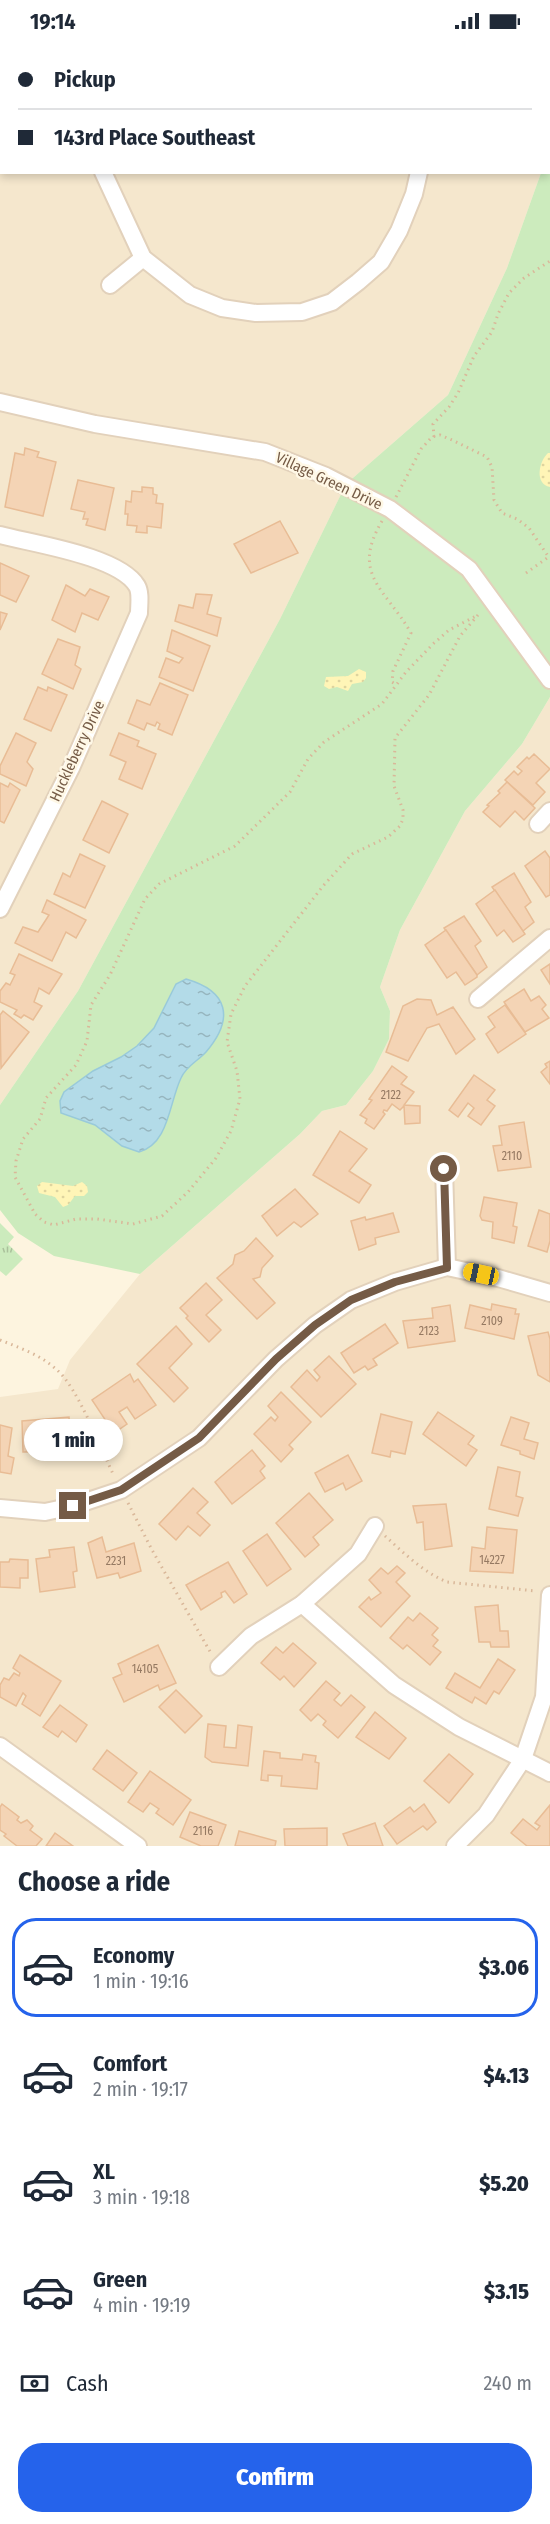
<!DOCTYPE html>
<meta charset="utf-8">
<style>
body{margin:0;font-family:"Fira Sans Condensed",sans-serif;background:#f2f2f3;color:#1f2937;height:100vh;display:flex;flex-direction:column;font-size:22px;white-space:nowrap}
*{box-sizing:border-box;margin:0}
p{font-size:20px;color:#747a83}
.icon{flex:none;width:33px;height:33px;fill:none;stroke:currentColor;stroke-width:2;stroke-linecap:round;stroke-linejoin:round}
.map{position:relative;height:1804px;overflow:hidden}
.side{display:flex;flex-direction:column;background:#fff;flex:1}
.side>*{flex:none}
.hud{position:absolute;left:0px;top:0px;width:550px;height:132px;box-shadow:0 3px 9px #0003;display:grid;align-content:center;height:132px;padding:0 18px;background:#fff}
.end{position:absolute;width:27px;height:27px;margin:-14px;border:8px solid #755b46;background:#fff;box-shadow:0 0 0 3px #fff}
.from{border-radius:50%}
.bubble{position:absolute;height:42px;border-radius:21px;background:#fff;box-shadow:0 3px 9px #0003;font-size:20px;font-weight:800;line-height:42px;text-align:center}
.car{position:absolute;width:18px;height:36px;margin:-18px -9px;border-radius:8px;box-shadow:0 0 4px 2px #0007;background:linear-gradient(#f5c518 24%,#345 0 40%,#f5c518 0 76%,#345 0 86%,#f5c518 0)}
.hud b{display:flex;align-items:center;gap:21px;height:57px;font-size:22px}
.hud b+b{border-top:2px solid #e0e1e3}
.hud i{width:15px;height:15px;background:#1f2937}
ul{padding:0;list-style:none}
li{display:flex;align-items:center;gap:18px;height:99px;margin:0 12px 9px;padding:0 6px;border:3px solid transparent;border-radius:24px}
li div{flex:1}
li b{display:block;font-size:22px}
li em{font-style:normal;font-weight:800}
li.selected{border-color:#2563eb}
li>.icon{width:54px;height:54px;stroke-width:1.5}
h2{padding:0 18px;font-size:27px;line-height:72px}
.pay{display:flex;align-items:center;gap:15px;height:66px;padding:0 18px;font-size:22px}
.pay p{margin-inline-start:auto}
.primary-button{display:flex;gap:12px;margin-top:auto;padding:12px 18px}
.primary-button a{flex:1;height:69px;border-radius:24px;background:#2563eb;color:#fff;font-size:24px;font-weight:800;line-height:69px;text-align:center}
.status{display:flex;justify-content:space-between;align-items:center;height:42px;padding:0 30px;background:#fff;direction:ltr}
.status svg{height:16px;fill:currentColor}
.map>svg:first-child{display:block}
.residential{fill:#f5e7cd}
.grass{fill:#ccebbd}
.sand{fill:url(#sand-dots)}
.park{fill:url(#park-tufts)}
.water{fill:url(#water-ripples);stroke:#99cada;stroke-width:1.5}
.building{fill:#f4d4b5;stroke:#e8bc95;stroke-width:1.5}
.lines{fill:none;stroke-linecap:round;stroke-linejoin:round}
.minor-casing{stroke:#e2d1bb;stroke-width:20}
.path{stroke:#d9b799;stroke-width:3;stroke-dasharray:1.5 4.5;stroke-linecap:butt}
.minor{stroke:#fff;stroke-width:16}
.route{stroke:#755b46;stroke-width:8}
.labels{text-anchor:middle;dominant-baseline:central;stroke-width:5;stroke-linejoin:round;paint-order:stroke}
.number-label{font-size:12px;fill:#957962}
.street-label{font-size:15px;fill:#755b46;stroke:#fff8e6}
</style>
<div class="status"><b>19:14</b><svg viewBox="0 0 49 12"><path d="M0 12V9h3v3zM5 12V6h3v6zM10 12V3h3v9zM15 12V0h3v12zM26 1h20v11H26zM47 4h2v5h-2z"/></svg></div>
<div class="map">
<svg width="550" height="1804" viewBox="0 0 550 1804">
<defs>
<pattern id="sand-dots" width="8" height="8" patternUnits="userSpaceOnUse" patternTransform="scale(1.5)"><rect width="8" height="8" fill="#fff5b7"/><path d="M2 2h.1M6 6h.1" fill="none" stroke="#ded49f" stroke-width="1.8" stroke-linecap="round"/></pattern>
<pattern id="park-tufts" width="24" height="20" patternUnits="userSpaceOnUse" patternTransform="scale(1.5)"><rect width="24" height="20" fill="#ccebbd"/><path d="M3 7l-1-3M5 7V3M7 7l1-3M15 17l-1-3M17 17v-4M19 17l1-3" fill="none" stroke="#aac19b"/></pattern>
<pattern id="water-ripples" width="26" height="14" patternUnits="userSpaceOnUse" patternTransform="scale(1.5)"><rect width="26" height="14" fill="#b3dbe8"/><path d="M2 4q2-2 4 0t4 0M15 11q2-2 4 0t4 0" fill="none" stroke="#96b5be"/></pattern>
</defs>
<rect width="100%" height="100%" fill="#fdf4df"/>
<g class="residential">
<polygon points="0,0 550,0 549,106 549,2 2,2 2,130 541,131 507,226 448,353 346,442 280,577 78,949 0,1063"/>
<polygon points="550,655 550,1804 0,1804 0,1355 58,1347 70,1318 140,1232 300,1092 322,1069 346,1063 373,1029 389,997 390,969 380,945 400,888 465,769 522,702"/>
</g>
<polygon class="grass" points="550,104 550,655 522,702 465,769 400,888 380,945 390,969 389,997 373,1029 346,1063 322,1069 300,1092 140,1232 54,1214 18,1191 0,1168 0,1063 78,949 280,577 346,442 448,353 507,226 541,131 549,130"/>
<g class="sand">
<path d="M548,411H550V445C534,442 539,419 548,411Z"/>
<polygon points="359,627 366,630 366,636 363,640 352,642 348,649 337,645 329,647 324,644 326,635 348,634"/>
<polygon points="42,1140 73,1144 82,1140 87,1144 88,1150 84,1154 75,1154 68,1163 63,1165 55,1155 39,1151 37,1144"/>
</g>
<polygon class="park" points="0,1181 14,1195 8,1202 23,1217 6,1234 0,1229"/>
<path class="water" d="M186,937C228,949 235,976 206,1010C198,1019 186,1024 181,1036C169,1061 169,1102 139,1110L122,1104L95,1083L61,1071L60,1059L64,1050L93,1029L121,1015L137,1004L154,986L176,942Z"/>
<g class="building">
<polygon points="25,406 39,410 37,415 56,420 43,474 5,465 15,411 24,413"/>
<polygon points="78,438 114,446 105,488 86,483 88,477 83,477 85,470 71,467"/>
<polygon points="142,445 153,446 153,452 157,453 156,461 163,462 161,486 147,484 147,491 136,490 137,484 127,483 128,472 125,472 126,459 131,460 132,449 142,450"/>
<polygon points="280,479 298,511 251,531 234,502"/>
<polygon points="0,521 29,534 16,560 0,553"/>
<polygon points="66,543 85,554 90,547 109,555 98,578 82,571 75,590 52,578"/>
<polygon points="196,552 212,553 207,572 221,576 217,594 175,579 179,563 193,566"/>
<polygon points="0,570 7,572 0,588"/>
<polygon points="172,588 210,604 193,649 159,635 166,616 179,621 183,616 167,609"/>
<polygon points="58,597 80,605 75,623 81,627 73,647 42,632"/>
<polygon points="160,641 188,653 172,693 158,687 160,682 157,680 155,684 147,681 144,688 128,681 137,658 150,663"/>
<polygon points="38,645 47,649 48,645 67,653 51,689 24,677"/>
<polygon points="16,691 36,701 27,720 33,727 26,744 0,732 0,724"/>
<polygon points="119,691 139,699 137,704 156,712 142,747 119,737 126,720 110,713"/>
<polygon points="534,712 550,727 536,741 545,750 533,763 505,738 514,729 518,733 522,729 517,725 527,715 529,717"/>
<polygon points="507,740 535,766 524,778 515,769 500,785 483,770 489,764 487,763 500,751 498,749"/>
<polygon points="0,741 8,745 10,741 20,748 4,781 0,779"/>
<polygon points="102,759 128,772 109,811 83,798"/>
<polygon points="545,809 550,816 550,853 546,855 525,824"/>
<polygon points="80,812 105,824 85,866 54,852 63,831 70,835"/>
<polygon points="514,831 531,860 525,865 534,880 523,889 492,845"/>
<polygon points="495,848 525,892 513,900 504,888 497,894 476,862"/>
<polygon points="47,858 86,878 76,896 66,890 52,919 15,901 23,885 38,890 49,873 42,870"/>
<polygon points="464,874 481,899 475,904 487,925 477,933 444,886"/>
<polygon points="446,888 477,933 477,935 465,943 456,930 447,936 425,903"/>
<polygon points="19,912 62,932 49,952 39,946 34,960 42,964 33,978 24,973 21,976 14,972 17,968 0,960 0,949 6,941 10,943 15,933 10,931"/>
<polygon points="550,922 550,942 541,928"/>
<polygon points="524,947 531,959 539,954 546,963 542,967 549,976 525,990 504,960"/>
<polygon points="417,957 431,958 437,973 453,965 475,997 456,1012 439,982 427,986 408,1019 386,1010 403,964"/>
<polygon points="505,963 526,992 498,1011 486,992 495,985 488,975"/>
<polygon points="3,969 29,990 1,1026 0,973"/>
<polygon points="550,1019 550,1042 541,1030 547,1025 545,1022"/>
<polygon points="392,1024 407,1035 401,1042 414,1050 404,1063 420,1064 420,1081 405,1082 404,1064 400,1068 392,1062 387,1069 384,1068 383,1070 385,1072 374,1087 365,1081 367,1077 360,1073 372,1058 369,1057"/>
<polygon points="474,1033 495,1048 487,1058 495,1064 481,1083 468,1074 474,1066 468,1061 458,1075 449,1068"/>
<polygon points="524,1080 531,1125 498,1129 493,1104 502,1103 499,1084"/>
<polygon points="340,1089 367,1107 349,1129 371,1143 359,1161 313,1133"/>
<polygon points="295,1147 318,1172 301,1185 294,1180 277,1194 262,1174"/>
<polygon points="484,1155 517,1161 513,1184 517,1185 514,1201 492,1196 493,1180 482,1178 480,1174"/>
<polygon points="539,1168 550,1172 550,1199 547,1210 528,1204"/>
<polygon points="393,1171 399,1190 375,1196 376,1202 359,1208 351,1179 365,1175 366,1178"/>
<polygon points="256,1196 273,1214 262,1226 260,1235 253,1237 275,1261 257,1277 217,1236 233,1222 235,1213 244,1209"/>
<polygon points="206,1241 222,1258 206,1273 221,1288 209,1300 186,1276 188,1274 180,1266"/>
<polygon points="492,1262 516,1267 515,1272 519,1272 514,1297 465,1286 470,1263 491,1268"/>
<polygon points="450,1263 455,1299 408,1306 403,1279 433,1276 432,1266"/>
<polygon points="385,1282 398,1301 373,1317 377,1323 368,1328 365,1324 354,1331 341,1311"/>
<polygon points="176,1284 192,1302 169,1326 188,1346 174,1360 137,1322"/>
<polygon points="548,1290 550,1297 550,1340 538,1333 528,1294"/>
<polygon points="329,1314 356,1342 321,1375 291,1345 307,1328 317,1339 320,1335 314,1328"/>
<polygon points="130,1332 134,1340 138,1337 156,1363 135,1377 127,1365 119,1370 127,1382 114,1391 92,1358"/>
<polygon points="281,1350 311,1380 289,1403 293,1407 281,1420 254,1392 271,1375 275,1379 278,1375 268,1364"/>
<polygon points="438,1370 474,1394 468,1402 477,1408 466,1424 423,1392"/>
<polygon points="381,1372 412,1380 405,1412 391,1409 390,1415 372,1411"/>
<polygon points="69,1375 71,1409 23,1410 22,1379"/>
<polygon points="511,1375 529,1381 524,1397 538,1401 534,1417 520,1412 520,1409 501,1403"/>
<polygon points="0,1383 12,1386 8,1414 14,1416 11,1432 0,1430"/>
<polygon points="252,1408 265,1424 260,1429 265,1436 232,1462 215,1440"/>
<polygon points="348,1413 362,1439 346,1448 343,1441 325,1450 315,1431"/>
<polygon points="498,1425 520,1430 516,1454 523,1456 518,1474 489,1467"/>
<polygon points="193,1446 208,1460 197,1471 210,1483 200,1494 188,1484 176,1498 159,1482"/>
<polygon points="309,1451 333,1478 313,1495 319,1503 305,1515 276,1481"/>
<polygon points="446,1462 452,1504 425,1508 423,1480 417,1481 413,1464"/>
<polygon points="487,1485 517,1488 513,1531 470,1529 472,1505 485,1507"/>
<polygon points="267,1492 291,1527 267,1544 243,1509"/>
<polygon points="102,1495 106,1510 134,1501 141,1529 120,1536 118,1531 97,1536 88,1501"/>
<polygon points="74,1505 77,1529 73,1530 75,1545 40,1550 36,1517 50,1515 49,1508"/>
<polygon points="10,1517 28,1518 28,1536 20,1536 20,1546 0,1545 0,1520 9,1520"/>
<polygon points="228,1520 247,1552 234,1561 225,1549 221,1551 222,1555 201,1568 186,1543"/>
<polygon points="397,1524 405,1531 396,1540 410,1554 381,1585 359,1565 369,1555 371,1558 381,1551 369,1538 381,1526 388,1532"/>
<polygon points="498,1563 500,1589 508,1589 509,1605 491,1605 490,1600 479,1600 475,1565"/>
<polygon points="420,1571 438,1586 432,1593 438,1598 433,1604 441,1610 430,1623 407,1603 403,1607 390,1596 408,1575 413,1579"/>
<polygon points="293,1601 316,1621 294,1645 284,1634 280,1638 261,1621 276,1605 283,1611"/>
<polygon points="158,1603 176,1641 160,1648 158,1643 124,1660 113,1636 122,1632 118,1622"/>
<polygon points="20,1613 61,1639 40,1674 22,1662 26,1654 23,1651 16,1664 0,1655 0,1643 4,1636 9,1638 14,1631 19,1634 20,1631 13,1626"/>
<polygon points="498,1617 515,1628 499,1652 494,1649 486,1662 475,1655 472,1661 446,1646 455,1631 480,1646"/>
<polygon points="326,1639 340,1651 334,1658 341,1664 351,1653 365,1665 338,1696 323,1683 326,1679 318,1672 311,1679 300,1668"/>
<polygon points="176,1648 202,1674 185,1691 159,1665"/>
<polygon points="60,1663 87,1683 76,1700 62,1689 58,1695 43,1685"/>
<polygon points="375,1670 406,1696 389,1717 356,1695"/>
<polygon points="208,1682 226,1684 224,1705 236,1706 238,1683 252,1685 248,1724 212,1720 205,1715"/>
<polygon points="107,1708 137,1731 123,1749 93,1727"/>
<polygon points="264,1709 280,1711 280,1716 302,1718 303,1712 316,1714 315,1720 319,1721 317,1747 281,1744 282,1734 268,1733 268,1739 261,1738"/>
<polygon points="449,1712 473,1732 449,1761 424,1739"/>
<polygon points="150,1729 191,1758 173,1783 156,1771 159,1767 150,1761 143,1770 128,1760"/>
<polygon points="2,1762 19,1775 17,1778 21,1781 27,1778 33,1784 30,1788 42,1797 36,1804 17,1804 4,1794 6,1792 0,1788 0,1765"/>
<polygon points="424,1762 436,1780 427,1788 423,1784 397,1802 384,1784 410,1765 414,1770"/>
<polygon points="550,1763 550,1804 527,1804 511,1791 523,1777 537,1788 540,1784 535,1781"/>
<polygon points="190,1770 226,1783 218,1804 201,1804 180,1795"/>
<polygon points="375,1781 383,1804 348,1804 343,1792"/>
<polygon points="327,1786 327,1804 285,1804 284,1787"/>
<polygon points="239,1789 276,1799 275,1804 235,1804"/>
<polygon points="55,1791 73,1804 46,1804"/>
</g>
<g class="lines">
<defs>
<g id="minor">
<polyline points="43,0 43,2"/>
<polyline points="461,2 462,0"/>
<polyline points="0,28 2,27"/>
<polyline points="103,130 143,216 190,253 222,266 256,271 302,270 332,260 358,240 381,220 399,189 414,152 419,130"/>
<polyline points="110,243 143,216"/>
<polyline points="0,360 95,382 265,410 326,434 390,467 469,527 550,638"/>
<path d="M0,493C34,502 119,514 137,544C141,551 139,563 139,571L71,726L0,867"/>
<polyline points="538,782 550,769"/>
<polyline points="478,957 550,896"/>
<polyline points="444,1127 447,1225"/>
<polyline points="0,1466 45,1470 73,1464 121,1448 199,1396 276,1317 315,1283 351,1258 395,1240 447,1225 498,1236 550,1251"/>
<polyline points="302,1562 394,1643 459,1685 550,1731"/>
<polyline points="219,1625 251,1594 302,1562 358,1512 375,1484"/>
<polyline points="0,1704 138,1804"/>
<polyline points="455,1804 486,1773 523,1717 544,1655 550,1553"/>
</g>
</defs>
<use href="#minor" class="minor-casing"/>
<g class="path">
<polyline points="434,395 433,382 449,365 458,351 474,314 492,290 498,272 509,251 524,236 550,219"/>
<polyline points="396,455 421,407 432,395 440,393 452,398 487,415 492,425 494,458 502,471 517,477 529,486 548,514"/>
<path d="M382,479C350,533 386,547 411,591L393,629L392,640L397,643"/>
<polyline points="526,531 550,514"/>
<polygon points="478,573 460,594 429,653 395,696 394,744 403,768 403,777 400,784 388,795 352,812 323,844 245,944 231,972 227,1000 237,1029 240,1057 231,1089 216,1116 188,1150 162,1174 133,1182 97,1177 76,1177 54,1183 44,1180 35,1172 15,1135 16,1119 23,1097 40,1077 46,1056 76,1023 87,999 91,963 110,933 145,857 159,842 235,804 290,750 308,717 324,700 382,662 406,630 433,602 449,588"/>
<path d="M0,1298C20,1306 41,1313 57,1328C78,1346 101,1407 114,1434"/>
<polyline points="128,1461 152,1508 212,1613"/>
<path d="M385,1494C404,1511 423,1530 447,1540L536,1549"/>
</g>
<use href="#minor" class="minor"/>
</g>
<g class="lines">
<polyline class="route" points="73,1464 121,1448 199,1396 276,1317 315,1283 351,1258 395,1240 447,1226 444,1127"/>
</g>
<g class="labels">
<g class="number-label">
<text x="391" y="1053">2122</text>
<text x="512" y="1114">2110</text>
<text x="492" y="1279">2109</text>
<text x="429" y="1289">2123</text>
<text x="492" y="1518">14227</text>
<text x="116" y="1519">2231</text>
<text x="145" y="1627">14105</text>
<text x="203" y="1789">2116</text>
</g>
<g class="street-label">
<text transform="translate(329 439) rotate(25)">Village Green Drive</text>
<text transform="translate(77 709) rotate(-65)">Huckleberry Drive</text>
</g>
</g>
</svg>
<i class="end from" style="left:444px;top:1127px"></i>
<i class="end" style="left:73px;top:1464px"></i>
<div class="bubble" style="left:24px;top:1377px;width:99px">1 min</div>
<i class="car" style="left:481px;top:1232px;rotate:282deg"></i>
<div class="hud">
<b><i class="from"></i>Pickup</b>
<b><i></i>143rd Place Southeast</b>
</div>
</div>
<section class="side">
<h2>Choose a ride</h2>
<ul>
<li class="selected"><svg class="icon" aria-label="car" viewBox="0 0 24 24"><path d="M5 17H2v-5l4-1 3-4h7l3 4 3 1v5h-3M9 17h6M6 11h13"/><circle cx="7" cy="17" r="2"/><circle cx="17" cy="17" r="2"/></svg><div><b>Economy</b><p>1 min · 19:16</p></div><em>$3.06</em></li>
<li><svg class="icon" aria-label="car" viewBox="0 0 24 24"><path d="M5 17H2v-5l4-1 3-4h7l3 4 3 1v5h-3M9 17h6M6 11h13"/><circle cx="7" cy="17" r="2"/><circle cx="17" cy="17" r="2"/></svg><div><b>Comfort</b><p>2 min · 19:17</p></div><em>$4.13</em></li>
<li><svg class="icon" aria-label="car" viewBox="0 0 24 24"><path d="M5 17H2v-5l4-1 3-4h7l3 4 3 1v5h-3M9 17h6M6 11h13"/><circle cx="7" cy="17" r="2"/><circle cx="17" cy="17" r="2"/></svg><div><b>XL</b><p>3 min · 19:18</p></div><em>$5.20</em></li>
<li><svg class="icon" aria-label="car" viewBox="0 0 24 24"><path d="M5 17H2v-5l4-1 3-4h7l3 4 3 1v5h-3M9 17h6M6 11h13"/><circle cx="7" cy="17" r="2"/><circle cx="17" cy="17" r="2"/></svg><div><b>Green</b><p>4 min · 19:19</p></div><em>$3.15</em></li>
</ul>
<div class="pay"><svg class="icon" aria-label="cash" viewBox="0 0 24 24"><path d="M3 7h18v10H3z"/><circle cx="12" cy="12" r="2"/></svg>Cash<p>240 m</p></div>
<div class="primary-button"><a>Confirm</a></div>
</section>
